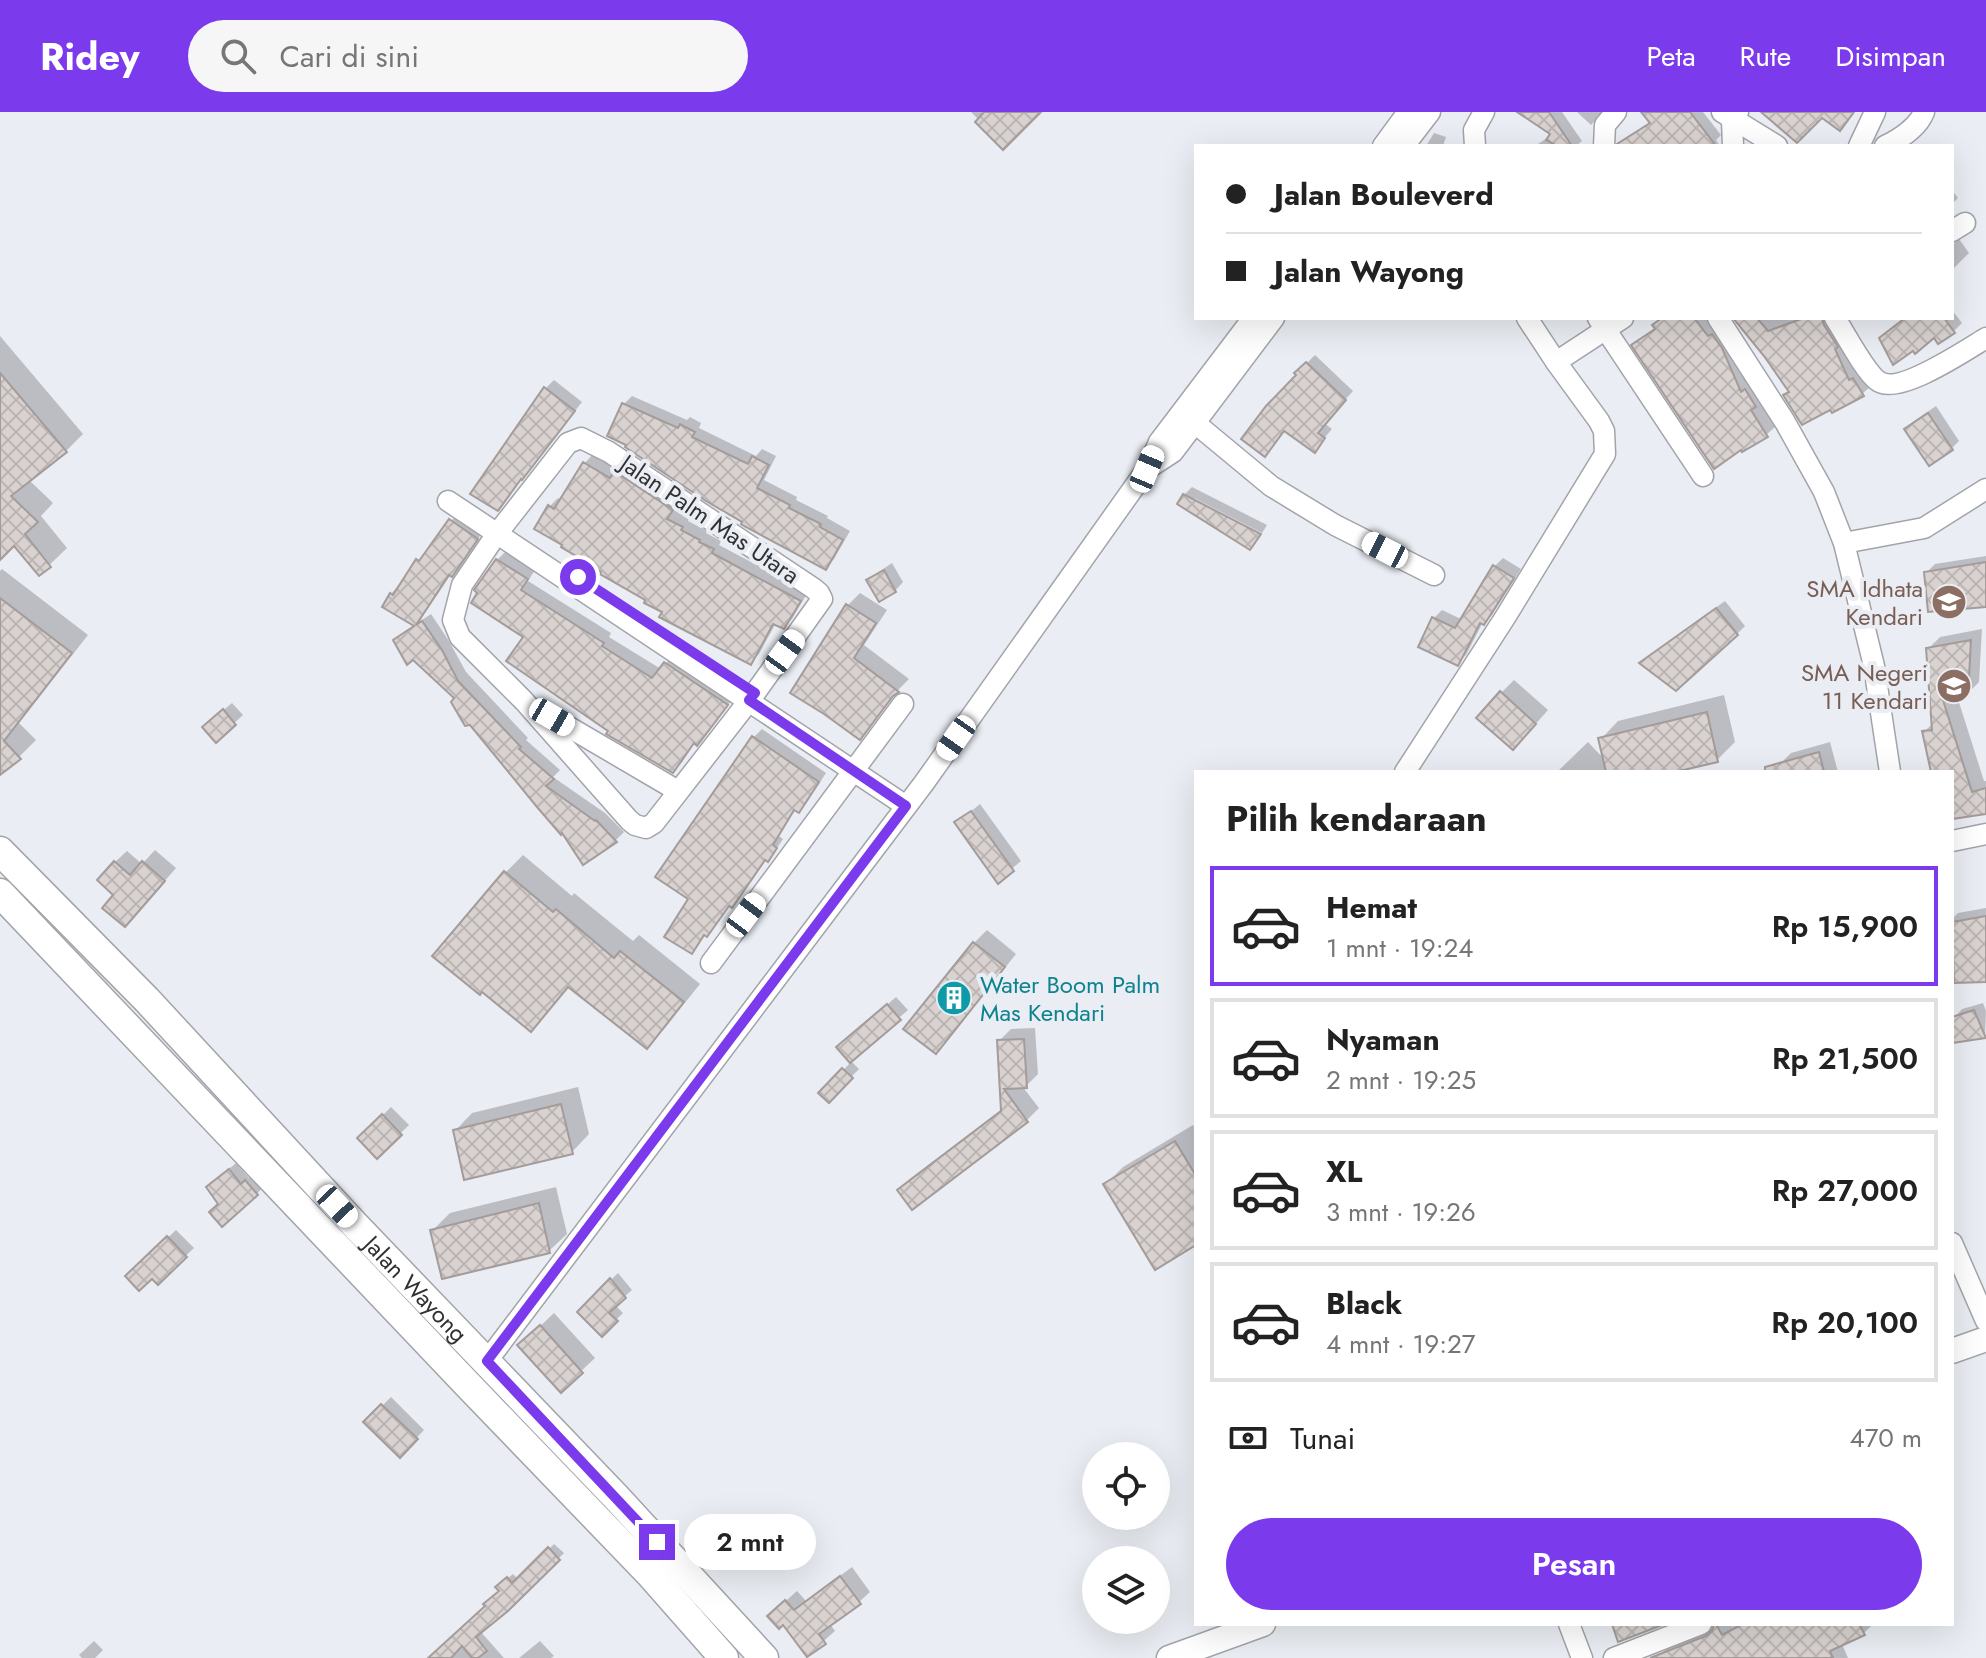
<!DOCTYPE html>
<html lang="id">
<meta charset="utf-8">
<style>
body{margin:0;font-family:Jost,sans-serif;background:#f6f6f6;color:#222;height:100vh;display:flex;flex-direction:column;font-size:30px;white-space:nowrap}
*{box-sizing:border-box;margin:0}
p{font-size:26px;color:#767676}
.icon{flex:none;width:44px;height:44px;fill:none;stroke:currentColor;stroke-width:2;stroke-linecap:round;stroke-linejoin:round}
.map{position:relative;flex:1;overflow:hidden}
.drawer{position:absolute;left:1194px;top:658px;width:760px;height:856px;display:flex;flex-direction:column;background:#fff;border-radius:0px;box-shadow:0 8px 32px #0002}
.drawer>*{flex:none}
.guide{position:absolute;left:1194px;top:32px;width:760px;height:176px;border-radius:0px;box-shadow:0 8px 32px #0002;display:grid;align-content:center;height:176px;padding:0 32px;background:#fff}
.fabs{position:absolute;left:1082px;top:1330px;display:grid;gap:16px}
.fabs a{display:grid;place-items:center;width:88px;height:88px;border-radius:50%;background:#fff;box-shadow:0 8px 32px #0002;font-size:40px}
.end{position:absolute;width:36px;height:36px;margin:-18px;border:10px solid #7c3aed;background:#fff;box-shadow:0 0 0 4px #fff}
.from{border-radius:50%}
.bubble{position:absolute;height:56px;border-radius:28px;background:#fff;box-shadow:0 8px 32px #0002;font-size:26px;font-weight:600;line-height:56px;text-align:center}
.car{position:absolute;width:24px;height:48px;margin:-24px -12px;border-radius:10px;box-shadow:0 0 6px 2px #0007;background:linear-gradient(#fff 24%,#345 0 40%,#fff 0 76%,#345 0 86%,#fff 0)}
.guide b{display:flex;align-items:center;gap:28px;height:76px;font-size:30px}
.guide b+b{border-top:2px solid #e0e0e0}
.guide i{width:20px;height:20px;background:#222}
ul{padding:0;list-style:none}
li{display:flex;align-items:center;gap:24px;height:120px;margin:0 16px 12px;padding:0 16px;border:4px solid #e0e0e0;border-radius:0px}
li div{flex:1}
li b{display:block;font-size:30px}
li em{font-style:normal;font-weight:600}
li.current{border-color:#7c3aed}
li>.icon{width:72px;height:72px;stroke-width:1.5}
h2{padding:0 32px;font-size:36px;line-height:96px}
.pay{display:flex;align-items:center;gap:20px;height:88px;padding:0 32px;font-size:30px}
.pay p{margin-inline-start:auto}
.cta{display:flex;gap:16px;margin-top:auto;padding:16px 32px}
.cta a{flex:1;height:92px;border-radius:48px;background:#7c3aed;color:#fff;font-size:32px;font-weight:600;line-height:92px;text-align:center}
header{display:flex;align-items:center;gap:48px;box-sizing:border-box;height:112px;padding:0 40px;background:#7c3aed;color:#fff}
header strong{font-size:38px}
nav{display:flex;gap:44px;margin-inline-start:auto;font-size:28px}
.search{width:560px;height:72px;background:#f6f6f6;display:flex;align-items:center;gap:20px;box-sizing:border-box;padding:0 28px;border-radius:44px;color:#767676;font-size:30px}
.map>svg:first-child{display:block}
.shadow{fill:#0003}
.building{fill:url(#building-cross-hatch);stroke:#a39c9a;stroke-width:2}
.lines{fill:none;stroke-linecap:round;stroke-linejoin:round}
.minor-casing{stroke:#a2a4aa;stroke-width:23}
.tertiary-casing{stroke:#a2a4aa;stroke-width:27}
.secondary-casing{stroke:#a2a4aa;stroke-width:31}
.minor{stroke:#fff;stroke-width:20}
.tertiary{stroke:#fff;stroke-width:24}
.secondary{stroke:#fff;stroke-width:28}
.route{stroke:#7c3aed;stroke-width:10}
.labels{text-anchor:middle;dominant-baseline:central;stroke-width:8;stroke-linejoin:round;paint-order:stroke}
.street-label{font-size:24px;fill:#303133;stroke:#eaedf3}
.education-label{font-size:24px;fill:#785e54;stroke:#eaedf3;text-anchor:end}
.culture-label{font-size:24px;fill:#0d838f;stroke:#eaedf3;text-anchor:start}
</style>
<header>
<strong>Ridey</strong>
<div class="search"><svg class="icon" aria-label="search" viewBox="0 0 24 24"><circle cx="10" cy="10" r="6"/><path d="M15 15l6 6"/></svg>Cari di sini</div>
<nav><a>Peta</a><a>Rute</a><a>Disimpan</a></nav>
</header>
<div class="map">
<svg width="1986" height="1546" viewBox="0 0 1986 1546">
<defs>
<pattern id="building-cross-hatch" width="8" height="8" patternUnits="userSpaceOnUse" patternTransform="scale(2)"><rect width="8" height="8" fill="#d9d2d0"/><path d="M0 0l8 8M0 8l8-8" fill="none" stroke="#bbb5b3"/></pattern>
</defs>
<rect width="100%" height="100%" fill="#eaedf3"/>
<g class="shadow">
<polygon points="971,0 1038,0 979,8"/>
<polygon points="1524,0 1562,0 1582,29 1576,34 1535,34 1553,22"/>
<polygon points="1577,0 1602,0 1591,13"/>
<polygon points="1650,0 1703,0 1721,23 1716,28 1720,34 1628,34 1625,29 1632,22 1652,10"/>
<polygon points="1434,21 1446,25 1443,34 1426,34"/>
<polygon points="1952,78 1958,86 1952,92"/>
<polygon points="1959,127 1969,141 1952,158 1952,132"/>
<polygon points="1952,198 1962,211 1954,219 1939,229 1935,223 1884,223 1905,206 1952,206"/>
<polygon points="1662,206 1708,206 1763,285 1759,289 1775,315 1766,323 1634,233 1656,215 1655,213"/>
<polygon points="1736,206 1834,206 1871,274 1862,282 1790,279"/>
<polygon points="0,224 83,322 66,339 29,368 53,391 41,404 67,436 40,462 15,431 0,446"/>
<polygon points="1315,243 1353,279 1324,311 1332,317 1314,338 1297,261"/>
<polygon points="554,268 582,290 498,397 473,381 546,276"/>
<polygon points="632,284 687,308 690,305 701,311 699,316 756,344 762,337 776,344 764,368 797,385 796,388 828,404 827,406 850,419 834,447 826,456 624,292"/>
<polygon points="1936,294 1959,329 1951,337 1906,317 1914,309"/>
<polygon points="593,342 618,358 680,389 674,398 690,406 688,409 707,419 706,421 721,429 719,433 808,480 792,507 784,515 776,511 759,542 751,550 648,487 550,394 558,386 562,388 585,351"/>
<polygon points="1192,375 1267,413 1262,421 1194,386 1193,389 1202,394 1260,424 1250,435 1184,383"/>
<polygon points="459,400 484,418 460,454 451,462 419,510 431,502 449,529 466,560 528,626 526,628 560,658 553,665 605,701 624,720 616,728 583,750 563,718 456,586 396,529 416,512 391,482"/>
<polygon points="506,439 535,458 528,469 611,521 609,525 661,557 674,542 735,584 705,622 695,630 682,650 673,659 610,619 526,525 497,448"/>
<polygon points="1986,444 1986,493 1926,461 1935,452"/>
<polygon points="1503,446 1521,457 1492,503 1484,511 1483,510 1466,543 1458,551 1434,506 1442,498 1463,508 1495,454"/>
<polygon points="892,451 903,470 895,479 880,488 869,469 877,461"/>
<polygon points="2,457 88,523 19,611 36,628 19,645 0,650 0,459"/>
<polygon points="860,481 887,498 864,533 909,567 899,577 871,614 860,626 793,580 848,493"/>
<polygon points="1725,489 1745,514 1737,522 1642,550 1650,543"/>
<polygon points="1982,517 1979,570 1967,582 1957,584 1984,669 1986,669 1986,700 1952,705 1952,660 1933,660 1924,620 1934,610 1928,537 1940,525"/>
<polygon points="1514,568 1548,598 1526,623 1501,581"/>
<polygon points="1724,583 1735,630 1717,648 1667,660 1557,660 1588,630 1606,649 1601,627 1618,609"/>
<polygon points="232,591 243,603 216,628 213,607"/>
<polygon points="762,617 826,661 807,690 798,699 796,697 779,724 783,727 775,739 766,747 740,785 732,794 730,792 715,814 706,822 692,840 691,787 658,764 754,625"/>
<polygon points="1830,630 1838,660 1782,660 1780,652 1791,641"/>
<polygon points="980,692 1021,749 998,769 957,711"/>
<polygon points="155,738 176,756 137,801 116,782 115,750 127,739 142,752"/>
<polygon points="523,743 572,784 574,781 633,829 639,823 700,872 664,917 646,935 570,874 531,917 435,844 506,760"/>
<polygon points="1986,796 1986,868 1952,832 1952,807 1958,801"/>
<polygon points="987,818 1016,842 948,927 935,940 974,831"/>
<polygon points="896,885 908,898 850,948 859,957 829,988 821,981 851,950 839,935"/>
<polygon points="1983,891 1986,899 1985,924 1954,906 1962,897"/>
<polygon points="1035,916 1038,962 1026,974 1022,974 1039,996 1027,1008 913,1095 899,1078 911,1066 1002,997 999,929 1011,917"/>
<polygon points="578,975 589,1022 572,1040 455,1019 472,1001"/>
<polygon points="391,995 409,1013 377,1044 360,1026"/>
<polygon points="1193,1013 1196,1018 1196,1131 1106,1072 1123,1055"/>
<polygon points="236,1051 249,1066 252,1063 263,1075 257,1082 221,1091 216,1068"/>
<polygon points="556,1075 567,1122 549,1139 433,1118 450,1101"/>
<polygon points="176,1118 194,1136 158,1170 152,1164 128,1164"/>
<polygon points="618,1161 632,1178 615,1193 623,1201 602,1222 579,1200"/>
<polygon points="554,1201 595,1246 561,1278 533,1221"/>
<polygon points="391,1285 424,1318 400,1343 366,1310"/>
<polygon points="554,1432 564,1441 507,1497 480,1519 504,1546 435,1546 501,1479 503,1470 513,1462 518,1467"/>
<polygon points="852,1455 870,1480 859,1490 830,1512 835,1519 808,1543 780,1494 797,1479 806,1489"/>
<polygon points="1721,1512 1731,1512 1732,1515 1737,1512 1873,1512 1863,1522 1842,1532 1848,1546 1660,1546 1659,1544 1669,1534"/>
<polygon points="94,1529 103,1538 95,1546 82,1546 79,1543"/>
<polygon points="540,1529 554,1544 551,1546 519,1546"/>
</g>
<g class="building">
<polygon points="984,0 1041,0 1003,38 975,10"/>
<polygon points="1517,0 1549,0 1572,34 1557,34 1546,28 1550,22"/>
<polygon points="1641,0 1690,0 1716,34 1617,34 1617,32 1650,11"/>
<polygon points="1761,0 1854,0 1840,19 1822,6 1797,31"/>
<polygon points="1662,206 1694,206 1708,224 1712,222 1722,236 1741,280 1745,277 1756,295 1751,298 1768,325 1742,340 1741,338 1714,357 1631,233 1655,217 1652,213"/>
<polygon points="1733,206 1757,206 1768,219 1804,206 1822,206 1824,213 1838,235 1835,237 1849,268 1853,266 1864,284 1832,301 1830,298 1802,313 1783,283 1789,280 1764,244"/>
<polygon points="1905,206 1944,206 1955,221 1938,232 1934,226 1915,242 1913,239 1893,253 1879,226"/>
<polygon points="1306,250 1346,288 1318,321 1325,326 1315,341 1284,319 1265,345 1241,327 1266,294 1296,263 1294,261"/>
<polygon points="0,261 67,340 11,384 38,410 25,422 51,455 39,464 14,434 0,448"/>
<polygon points="544,275 575,299 522,368 521,367 498,399 470,382"/>
<polygon points="622,291 678,316 680,312 695,320 692,325 748,352 752,344 769,353 757,376 790,393 789,396 821,412 820,415 843,428 826,458 744,414 741,412 742,410 706,389 625,335 626,333 607,324"/>
<polygon points="1928,301 1953,338 1929,354 1904,317"/>
<polygon points="583,350 610,366 614,359 673,398 667,407 683,415 681,418 700,428 699,430 714,437 712,441 801,489 784,517 773,512 751,553 659,505 662,500 644,491 645,488 600,462 601,460 585,451 586,450 561,435 562,433 534,417 548,393 554,397"/>
<polygon points="1183,382 1261,422 1250,438 1177,392"/>
<polygon points="449,407 478,427 452,465 449,463 416,513 422,509 442,538 458,569 521,635 519,637 554,667 546,674 595,709 596,708 617,730 583,753 562,721 561,723 537,695 470,613 465,614 451,590 454,586 413,548 407,553 393,528 414,514 382,495 390,481 393,483 416,447 419,449"/>
<polygon points="496,447 528,467 521,478 604,531 602,534 652,566 664,550 728,593 697,634 694,631 673,661 606,622 608,619 506,549 523,525 471,491 477,481 474,478"/>
<polygon points="1986,450 1986,495 1928,500 1924,460"/>
<polygon points="1493,453 1514,466 1484,513 1480,511 1458,554 1418,535 1432,505 1455,516"/>
<polygon points="884,458 896,480 879,490 866,468"/>
<polygon points="0,486 72,541 4,629 21,647 0,663"/>
<polygon points="846,492 876,511 854,546 899,580 893,584 860,628 824,602 790,581"/>
<polygon points="1716,496 1738,523 1676,579 1639,551"/>
<polygon points="1971,528 1968,584 1943,588 1972,680 1986,676 1986,702 1952,707 1952,660 1931,660 1922,619 1932,618 1926,536"/>
<polygon points="1500,579 1536,612 1513,638 1476,606"/>
<polygon points="223,597 236,613 216,631 202,615"/>
<polygon points="1707,600 1718,650 1675,660 1606,660 1598,626"/>
<polygon points="752,624 819,670 799,701 794,698 773,733 777,736 768,750 765,748 732,796 729,794 707,825 704,823 692,842 664,825 688,787 655,765"/>
<polygon points="1819,640 1824,660 1765,660 1765,655"/>
<polygon points="971,699 1014,759 998,772 954,710"/>
<polygon points="114,749 130,763 142,749 165,769 125,815 102,796 113,783 97,768"/>
<polygon points="504,759 553,800 556,797 614,846 620,839 684,890 647,937 568,875 531,920 482,880 480,883 432,844"/>
<polygon points="1986,804 1986,870 1954,871 1952,810"/>
<polygon points="973,830 1005,855 936,942 903,917"/>
<polygon points="887,892 901,908 850,951 836,935"/>
<polygon points="1974,898 1986,926 1952,931 1952,905"/>
<polygon points="1024,927 1027,976 1004,977 1028,1010 912,1098 897,1078 1001,999 997,928"/>
<polygon points="842,956 853,966 829,991 818,981"/>
<polygon points="561,992 573,1042 464,1068 453,1018"/>
<polygon points="382,1002 402,1023 377,1047 357,1026"/>
<polygon points="1175,1029 1196,1064 1196,1133 1155,1158 1103,1072"/>
<polygon points="229,1057 241,1072 245,1068 258,1083 222,1115 209,1100 218,1092 206,1075"/>
<polygon points="539,1091 550,1141 442,1167 430,1118"/>
<polygon points="167,1124 187,1145 158,1173 152,1167 139,1179 125,1164"/>
<polygon points="610,1166 626,1186 609,1201 618,1209 602,1225 577,1200"/>
<polygon points="540,1213 583,1261 561,1281 517,1233"/>
<polygon points="381,1292 418,1327 400,1346 363,1310"/>
<polygon points="548,1435 560,1448 508,1499 476,1525 487,1539 478,1546 472,1546 462,1534 451,1546 428,1546 485,1494 483,1492 499,1479 495,1475 507,1465 512,1471"/>
<polygon points="840,1464 861,1492 819,1522 826,1532 807,1545 783,1513 779,1517 767,1504 785,1488 794,1498"/>
<polygon points="1612,1512 1665,1512 1618,1530"/>
<polygon points="1714,1512 1716,1512 1722,1523 1743,1512 1859,1512 1865,1523 1830,1539 1833,1546 1650,1546 1706,1524 1712,1519"/>
</g>
<g class="lines">
<defs>
<g id="minor">
<polyline points="1722,0 1777,34"/>
<polyline points="1383,34 1408,0"/>
<polyline points="1404,34 1430,0"/>
<polyline points="1475,34 1474,18 1484,0"/>
<polyline points="1604,34 1605,13 1616,0"/>
<polyline points="1733,34 1732,8 1738,0"/>
<polyline points="1859,34 1875,0"/>
<path d="M1885,34C1900,27 1918,15 1924,0"/>
<polyline points="1952,119 1965,111"/>
<polyline points="1598,206 1703,364"/>
<polyline points="1718,206 1785,310 1824,380 1844,431 1874,554 1890,660"/>
<path d="M1835,206C1845,221 1865,260 1878,269C1898,284 1966,238 1986,226"/>
<polyline points="1556,250 1623,206"/>
<polyline points="1195,311 1271,374 1335,413 1434,463"/>
<polygon points="581,326 609,340 813,476 819,481 822,487 755,581 654,711 646,716 635,713 629,708 524,589 460,525 453,508 462,473 496,423 568,331"/>
<polyline points="1147,357 1173,340 1274,206"/>
<polyline points="448,389 906,694"/>
<polyline points="1844,431 1924,416 1986,377"/>
<polyline points="540,598 678,679"/>
<polyline points="1405,660 1506,504 1605,342 1604,319 1599,309 1556,250 1527,206"/>
<polyline points="1952,729 1986,722"/>
<polyline points="711,851 903,592"/>
<polyline points="1952,1131 1986,1209"/>
<polyline points="487,1249 924,671 1147,357 1159,330 1253,206"/>
<polyline points="1569,1512 1582,1546"/>
<polyline points="1614,1546 1701,1512"/>
</g>
<g id="tertiary">
<polyline points="1952,1239 1986,1227"/>
<polyline points="1169,1546 1263,1512"/>
</g>
<g id="secondary">
<path id="s1" d="M0,739L147,888L354,1112L616,1385L764,1546"/>
<polyline points="0,781 468,1273 650,1462 724,1546"/>
</g>
</defs>
<use href="#minor" class="minor-casing"/>
<use href="#tertiary" class="tertiary-casing"/>
<use href="#secondary" class="secondary-casing"/>
<use href="#minor" class="minor"/>
<use href="#tertiary" class="tertiary"/>
<use href="#secondary" class="secondary"/>
</g>
<g class="lines">
<polyline class="route" points="578,465 755,581 749,588 906,694 487,1249 657,1430"/>
</g>
<defs>
<symbol id="school-disc" viewBox="-11 -11 22 22"><circle r="9.5" fill="#8d6e63" stroke="#eaedf3"/><path d="M0-5L7-2L0 1L-7-2ZM-4 1L0 2.5L4 1V4Q0 6-4 4Z" fill="#fff"/></symbol>
<symbol id="building-disc" viewBox="-11 -11 22 22"><circle r="9.5" fill="#0f9aa8" stroke="#eaedf3"/><path d="M-4-6H4V6H1V3H-1V6H-4ZM-2.5-4.3h1.7v1.8h-1.7ZM.8-4.3h1.7v1.8H.8ZM-2.5-1h1.7V.8h-1.7ZM.8-1h1.7V.8H.8Z" fill="#fff"/></symbol>
</defs>
<g fill-rule="evenodd">
<use href="#school-disc" x="1929" y="470" width="40" height="40"/>
<use href="#school-disc" x="1934" y="554" width="40" height="40"/>
<use href="#building-disc" x="934" y="866" width="40" height="40"/>
</g>
<g class="labels">
<g class="street-label">
<text transform="translate(710 407) rotate(34)">Jalan Palm Mas Utara</text>
<text stroke="none"><textPath href="#s1" startOffset="604">Jalan Wayong</textPath></text>
</g>
<g class="education-label">
<text x="1923" y="476">SMA Idhata<tspan x="1923" dy="28">Kendari</tspan></text>
<text x="1928" y="560">SMA Negeri<tspan x="1928" dy="28">11 Kendari</tspan></text>
</g>
<g class="culture-label">
<text x="980" y="872">Water Boom Palm<tspan x="980" dy="28">Mas Kendari</tspan></text>
</g>
</g>
</svg>
<div class="fabs">
<a><svg class="icon" aria-label="locate" viewBox="0 0 24 24"><circle cx="12" cy="12" r="6"/><path d="M12 2v4M12 18v4M2 12h4M18 12h4"/></svg></a>
<a><svg class="icon" aria-label="layers" viewBox="0 0 24 24"><path d="M12 4l9 5-9 5-9-5zM3 14l9 5 9-5"/></svg></a>
</div>
<i class="end from" style="left:578px;top:465px"></i>
<i class="end" style="left:657px;top:1430px"></i>
<div class="bubble" style="left:684px;top:1402px;width:132px">2 mnt</div>
<i class="car" style="left:1147px;top:357px;rotate:23deg"></i>
<i class="car" style="left:1385px;top:438px;rotate:297deg"></i>
<i class="car" style="left:785px;top:540px;rotate:36deg"></i>
<i class="car" style="left:552px;top:605px;rotate:120deg"></i>
<i class="car" style="left:956px;top:626px;rotate:215deg"></i>
<i class="car" style="left:746px;top:803px;rotate:37deg"></i>
<i class="car" style="left:337px;top:1094px;rotate:137deg"></i>
<div class="guide">
<b><i class="from"></i>Jalan Bouleverd</b>
<b><i></i>Jalan Wayong</b>
</div>
<section class="drawer">
<h2>Pilih kendaraan</h2>
<ul>
<li class="current"><svg class="icon" aria-label="car" viewBox="0 0 24 24"><path d="M5 17H2v-5l4-1 3-4h7l3 4 3 1v5h-3M9 17h6M6 11h13"/><circle cx="7" cy="17" r="2"/><circle cx="17" cy="17" r="2"/></svg><div><b>Hemat</b><p>1 mnt · 19:24</p></div><em>Rp 15,900</em></li>
<li><svg class="icon" aria-label="car" viewBox="0 0 24 24"><path d="M5 17H2v-5l4-1 3-4h7l3 4 3 1v5h-3M9 17h6M6 11h13"/><circle cx="7" cy="17" r="2"/><circle cx="17" cy="17" r="2"/></svg><div><b>Nyaman</b><p>2 mnt · 19:25</p></div><em>Rp 21,500</em></li>
<li><svg class="icon" aria-label="car" viewBox="0 0 24 24"><path d="M5 17H2v-5l4-1 3-4h7l3 4 3 1v5h-3M9 17h6M6 11h13"/><circle cx="7" cy="17" r="2"/><circle cx="17" cy="17" r="2"/></svg><div><b>XL</b><p>3 mnt · 19:26</p></div><em>Rp 27,000</em></li>
<li><svg class="icon" aria-label="car" viewBox="0 0 24 24"><path d="M5 17H2v-5l4-1 3-4h7l3 4 3 1v5h-3M9 17h6M6 11h13"/><circle cx="7" cy="17" r="2"/><circle cx="17" cy="17" r="2"/></svg><div><b>Black</b><p>4 mnt · 19:27</p></div><em>Rp 20,100</em></li>
</ul>
<div class="pay"><svg class="icon" aria-label="cash" viewBox="0 0 24 24"><path d="M3 7h18v10H3z"/><circle cx="12" cy="12" r="2"/></svg>Tunai<p>470 m</p></div>
<div class="cta"><a>Pesan</a></div>
</section>
</div>
